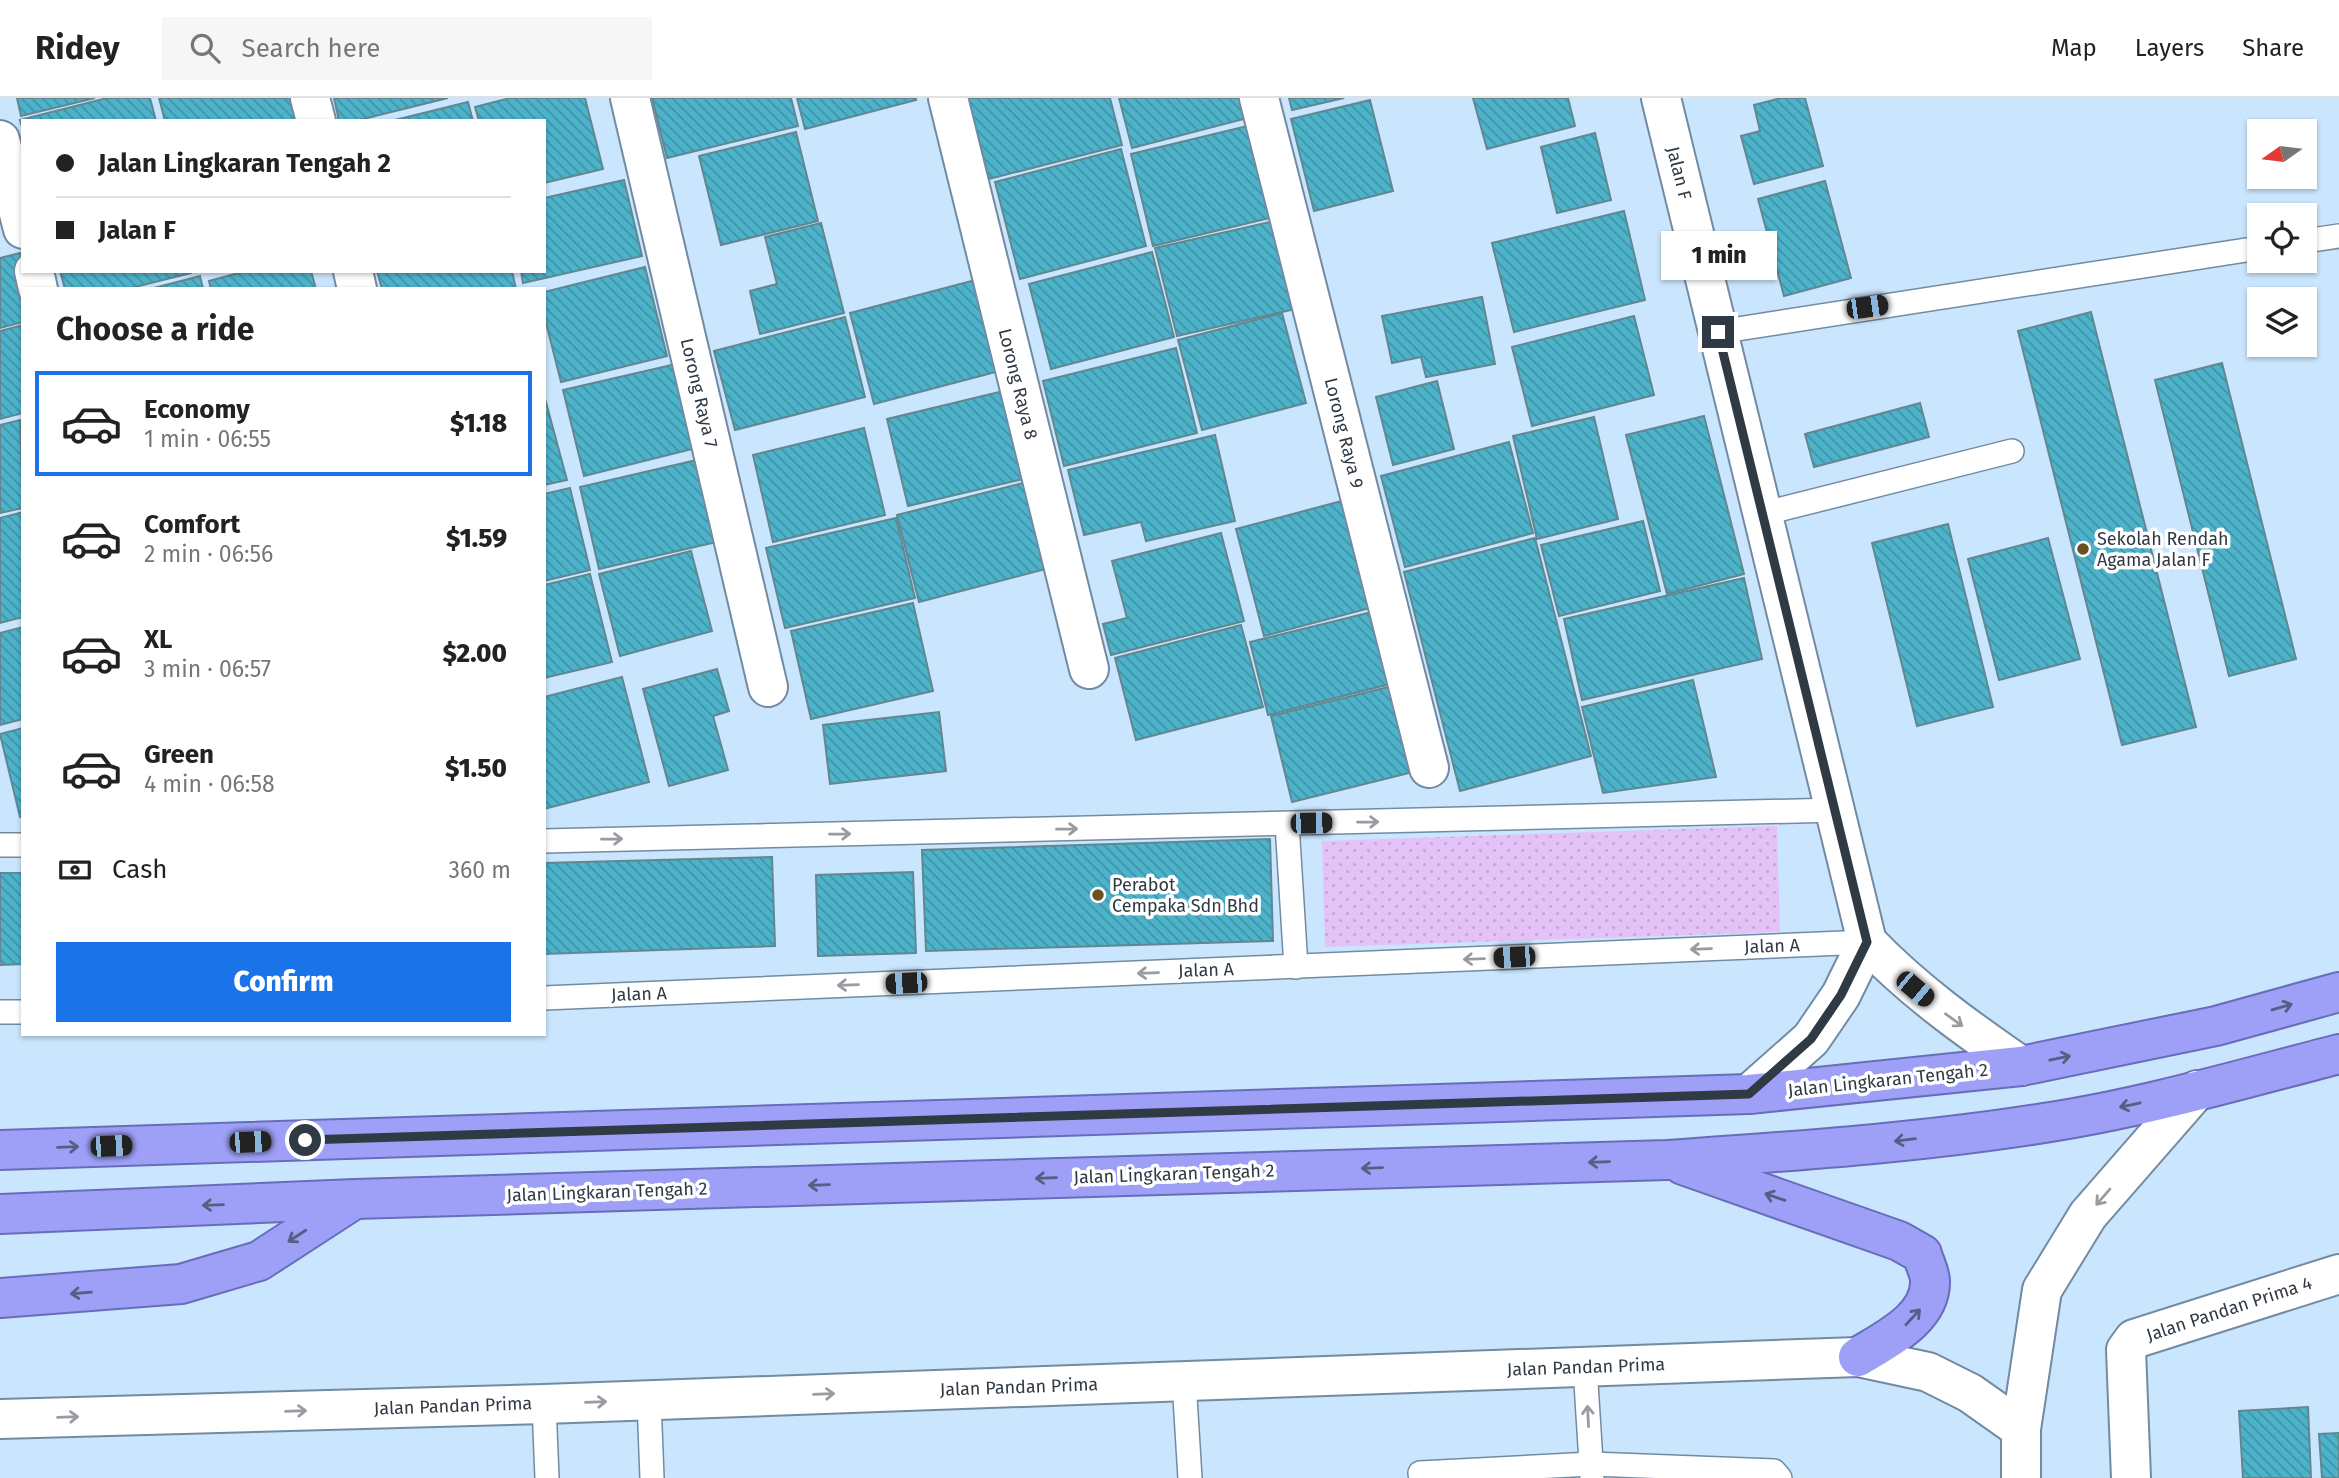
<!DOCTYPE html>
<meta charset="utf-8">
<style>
body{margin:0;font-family:"Fira Sans",sans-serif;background:#f6f6f6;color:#222;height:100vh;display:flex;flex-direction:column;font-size:26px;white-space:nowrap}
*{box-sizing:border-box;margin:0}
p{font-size:23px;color:#767676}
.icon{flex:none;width:38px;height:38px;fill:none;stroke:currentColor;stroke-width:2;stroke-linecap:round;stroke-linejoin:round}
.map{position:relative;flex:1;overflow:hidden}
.sheet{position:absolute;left:21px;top:189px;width:525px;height:749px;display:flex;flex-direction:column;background:#fff;border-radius:0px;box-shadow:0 2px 5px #0004}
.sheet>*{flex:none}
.top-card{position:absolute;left:21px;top:21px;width:525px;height:154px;border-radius:0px;box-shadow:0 2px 5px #0004;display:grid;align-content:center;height:154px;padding:0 35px;background:#fff}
.needle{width:46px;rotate:256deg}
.tools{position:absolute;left:2247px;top:21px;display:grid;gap:14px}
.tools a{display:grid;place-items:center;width:70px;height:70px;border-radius:0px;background:#fff;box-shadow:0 2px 5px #0004;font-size:35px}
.end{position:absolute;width:32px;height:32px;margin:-16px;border:9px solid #303a44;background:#fff;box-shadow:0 0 0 4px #fff}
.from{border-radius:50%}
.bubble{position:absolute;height:49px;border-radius:0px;background:#fff;box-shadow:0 2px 5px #0004;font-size:23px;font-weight:800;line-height:49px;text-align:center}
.car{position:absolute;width:21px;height:42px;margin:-21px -10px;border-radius:9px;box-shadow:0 0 5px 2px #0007;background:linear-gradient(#222 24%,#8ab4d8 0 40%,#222 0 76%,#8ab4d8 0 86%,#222 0)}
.top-card b{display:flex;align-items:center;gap:24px;height:66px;font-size:26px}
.top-card b+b{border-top:2px solid #e0e0e0}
.top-card i{width:18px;height:18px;background:#222}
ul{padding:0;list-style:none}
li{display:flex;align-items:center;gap:21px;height:105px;margin:0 14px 10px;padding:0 21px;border:4px solid transparent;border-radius:0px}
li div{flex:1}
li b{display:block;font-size:26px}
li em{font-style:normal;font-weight:800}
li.active{border-color:#1a73e8}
li>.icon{width:63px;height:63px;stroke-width:1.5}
h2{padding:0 35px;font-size:32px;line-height:84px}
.pay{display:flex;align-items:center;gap:18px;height:77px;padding:0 35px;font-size:26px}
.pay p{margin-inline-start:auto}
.cta{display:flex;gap:14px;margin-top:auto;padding:14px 35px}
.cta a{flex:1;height:80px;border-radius:0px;background:#1a73e8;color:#fff;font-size:28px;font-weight:800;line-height:80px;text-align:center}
header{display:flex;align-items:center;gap:42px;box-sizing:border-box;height:98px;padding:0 35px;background:#fff;border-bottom:2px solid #e0e0e0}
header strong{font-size:33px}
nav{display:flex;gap:38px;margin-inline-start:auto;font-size:24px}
.search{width:490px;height:63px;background:#f6f6f6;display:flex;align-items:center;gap:18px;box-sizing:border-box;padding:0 24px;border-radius:0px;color:#767676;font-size:26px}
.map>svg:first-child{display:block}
.green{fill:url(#green-dots)}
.building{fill:url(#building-back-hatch);stroke:#618791;stroke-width:2}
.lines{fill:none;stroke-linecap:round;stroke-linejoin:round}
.service-casing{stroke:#728ba2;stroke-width:26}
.minor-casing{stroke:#728ba2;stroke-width:42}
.trunk-casing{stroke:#686db8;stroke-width:42}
.service{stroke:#fff;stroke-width:23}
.minor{stroke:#fff;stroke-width:38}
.trunk{stroke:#9ea0f8;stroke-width:38}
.oneway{stroke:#989ca2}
.oneway2{stroke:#565e83}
.route{stroke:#303a44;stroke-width:9}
.poi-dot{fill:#685221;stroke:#fff;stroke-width:2.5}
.labels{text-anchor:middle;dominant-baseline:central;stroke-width:7;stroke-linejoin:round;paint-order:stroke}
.street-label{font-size:18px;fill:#303a44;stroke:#fff}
.poi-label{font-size:18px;fill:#303a44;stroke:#fff;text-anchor:start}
</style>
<header>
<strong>Ridey</strong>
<div class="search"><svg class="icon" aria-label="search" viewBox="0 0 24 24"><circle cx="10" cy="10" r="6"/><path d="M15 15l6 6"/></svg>Search here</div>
<nav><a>Map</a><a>Layers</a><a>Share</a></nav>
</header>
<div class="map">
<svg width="2339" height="1380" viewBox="0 0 2339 1380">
<defs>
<pattern id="green-dots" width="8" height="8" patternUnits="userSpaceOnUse" patternTransform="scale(1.75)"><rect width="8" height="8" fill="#e4c2f8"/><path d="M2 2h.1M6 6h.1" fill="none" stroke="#c4a7d6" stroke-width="1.8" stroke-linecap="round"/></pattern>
<pattern id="building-back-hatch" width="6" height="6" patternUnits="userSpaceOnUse" patternTransform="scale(1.75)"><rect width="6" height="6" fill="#4db3ca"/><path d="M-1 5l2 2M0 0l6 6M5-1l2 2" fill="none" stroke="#4093a6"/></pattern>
</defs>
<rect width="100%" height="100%" fill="#cae5fe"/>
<polygon class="green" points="1777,728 1780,834 1325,849 1322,743"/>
<g class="building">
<polygon points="17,0 95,0 21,18"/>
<polygon points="107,0 150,0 156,23 23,23 23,32 20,22"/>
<polygon points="159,0 291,0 297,23 165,23"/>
<polygon points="334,0 448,0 355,23 339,23"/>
<polygon points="510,0 585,0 603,71 544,85 544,23 479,23 475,9"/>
<polygon points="652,0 791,0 798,28 667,60"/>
<polygon points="797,0 916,0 916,2 805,31"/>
<polygon points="968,0 1110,0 1122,47 989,81"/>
<polygon points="1119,0 1250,0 1255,18 1132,50"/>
<polygon points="1289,0 1344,0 1292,12"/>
<polygon points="1473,0 1568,0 1575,28 1487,51"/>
<polygon points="1781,0 1805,0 1823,68 1754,86 1741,38 1760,33 1754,7"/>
<polygon points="1370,2 1393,93 1314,113 1291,21"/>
<polygon points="468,4 473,23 391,23"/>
<polygon points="1260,25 1282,117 1153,148 1131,56"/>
<polygon points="796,34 818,123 721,147 699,58"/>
<polygon points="1595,35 1611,102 1557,115 1541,49"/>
<polygon points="1121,51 1146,148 1020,181 995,84"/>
<polygon points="624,82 642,158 523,185 521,173 544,173 544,100"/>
<polygon points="1825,83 1851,180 1784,198 1758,101"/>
<polygon points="1624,113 1645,202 1514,234 1492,145"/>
<polygon points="1283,121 1304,209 1177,238 1155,150"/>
<polygon points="821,125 844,215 760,236 750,193 777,186 765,139"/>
<polygon points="1152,154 1174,239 1051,271 1029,186"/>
<polygon points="20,155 23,167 23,224 0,230 0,160"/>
<polygon points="645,169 667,258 561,284 544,217 544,194"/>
<polygon points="60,173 191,173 191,175 127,191 65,191"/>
<polygon points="246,173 311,173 316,191 211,191 209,183"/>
<polygon points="377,173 512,173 516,191 382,191"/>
<polygon points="200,178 203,191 150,191"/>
<polygon points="983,180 1007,271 874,306 850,215"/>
<polygon points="1482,199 1495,266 1426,279 1421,259 1392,265 1382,218"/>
<polygon points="2091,214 2196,629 2122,647 2018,233"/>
<polygon points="1282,215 1306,305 1202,332 1178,242"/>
<polygon points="1634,218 1654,297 1532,328 1512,249"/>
<polygon points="845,219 865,299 735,332 714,253"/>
<polygon points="23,227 23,315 0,321 0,233"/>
<polygon points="1176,250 1197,335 1064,368 1043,283"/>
<polygon points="2222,265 2296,561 2229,578 2155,282"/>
<polygon points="676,266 696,350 584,378 563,292"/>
<polygon points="1437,283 1454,351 1393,367 1376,299"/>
<polygon points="1016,290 1036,378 908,408 887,321"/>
<polygon points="544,297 567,382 544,387"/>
<polygon points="1920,305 1929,339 1814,369 1805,336"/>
<polygon points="1704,318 1744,476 1667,496 1626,337"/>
<polygon points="1594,319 1618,421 1537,441 1513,338"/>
<polygon points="20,322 23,410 0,415 0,327"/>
<polygon points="864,330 885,417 773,444 753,357"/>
<polygon points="1215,337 1235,423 1146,443 1141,424 1084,437 1068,372"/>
<polygon points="1509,344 1533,435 1405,469 1381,378"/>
<polygon points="701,361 721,443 599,471 580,389"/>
<polygon points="1035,382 1057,468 919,504 897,417"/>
<polygon points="570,390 590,472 544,483 544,396"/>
<polygon points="1353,400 1381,507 1264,538 1236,431"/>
<polygon points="23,414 23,519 0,525 0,420"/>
<polygon points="896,420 915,500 785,530 766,450"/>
<polygon points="1643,423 1660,493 1559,518 1541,447"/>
<polygon points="1948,426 1993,609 1917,628 1872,445"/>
<polygon points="1221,435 1244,523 1111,557 1103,526 1127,520 1112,463"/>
<polygon points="1535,440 1591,658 1460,693 1404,474"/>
<polygon points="2048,440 2080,561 1999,582 1968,461"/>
<polygon points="691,453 712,533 620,558 599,476"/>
<polygon points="590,476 612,564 544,580 544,487"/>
<polygon points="1744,480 1762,561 1582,602 1564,521"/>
<polygon points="913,505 933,593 811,621 791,533"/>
<polygon points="1384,511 1402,583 1268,617 1250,544"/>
<polygon points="1241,527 1263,609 1136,642 1115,560"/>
<polygon points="23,529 23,621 0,627 0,535"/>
<polygon points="717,571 729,613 713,618 728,672 669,688 643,591"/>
<polygon points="622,579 649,684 544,711 544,599"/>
<polygon points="1693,582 1716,679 1603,695 1582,609"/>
<polygon points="1396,587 1417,673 1292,704 1271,618"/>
<polygon points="939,614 946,673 830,686 823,627"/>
<polygon points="23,630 23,718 20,719 0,636"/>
<polygon points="1270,741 1273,843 926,853 922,752"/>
<polygon points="772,759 775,848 544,856 544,765"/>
<polygon points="913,774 916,855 818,858 816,777"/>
<polygon points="0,775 23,775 23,866 0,867"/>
<polygon points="2308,1309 2311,1380 2243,1380 2239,1313"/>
<polygon points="2339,1335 2339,1380 2322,1380 2319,1336"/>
</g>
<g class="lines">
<defs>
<g id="service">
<polyline points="2305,143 2339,138"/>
<polyline points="1718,234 2259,150"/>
<polyline points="1762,416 2012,353"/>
<polyline points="1287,726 1296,869"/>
<polyline points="544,743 1836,712"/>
<polyline points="0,747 23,747"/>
<polyline points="544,900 1867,844"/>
<polyline points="0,914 23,914"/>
<polyline points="1585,1269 1592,1380"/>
<polyline points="1184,1283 1190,1380"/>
<polyline points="649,1302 652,1380"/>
<polyline points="544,1306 547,1380"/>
<polyline points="1421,1380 1420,1375 1591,1366 1774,1373 1780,1380"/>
</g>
<g id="minor">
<polyline points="310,0 316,23"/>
<polyline points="630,0 768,589"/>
<polyline points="948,0 1089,571"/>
<polyline points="1259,0 1429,670"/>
<path d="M1661,0L1867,844C1914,893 1966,930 2021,968"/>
<polyline points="0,42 23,131"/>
<polyline points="34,173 38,191"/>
<polyline points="353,173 357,191"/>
<polyline points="1749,996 1811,941 1841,897 1867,844"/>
<polyline points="0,1321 544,1306 1858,1259 1928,1274 1970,1295 2021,1331"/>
<polyline points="2021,1380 2021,1331 2042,1192 2088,1117 2197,992"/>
<polyline points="2131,1380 2126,1252 2134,1241 2339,1176"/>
</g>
<g id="trunk">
<polyline points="0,1052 1749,996 2021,968 2216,928 2339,894"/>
<path d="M1683,1067L1899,1143L1922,1156C1924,1164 1930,1175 1930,1183C1931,1221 1885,1242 1858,1259"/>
<path d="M0,1116L355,1101L1667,1062C1793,1053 1919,1045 2044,1025C2143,1010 2242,981 2339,956"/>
<polyline points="0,1200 181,1186 259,1163 353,1102"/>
</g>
</defs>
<use href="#service" class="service-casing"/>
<use href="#minor" class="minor-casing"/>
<use href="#trunk" class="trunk-casing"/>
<use href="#service" class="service"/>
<use href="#minor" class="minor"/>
<use href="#trunk" class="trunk"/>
</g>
<defs><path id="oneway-shaft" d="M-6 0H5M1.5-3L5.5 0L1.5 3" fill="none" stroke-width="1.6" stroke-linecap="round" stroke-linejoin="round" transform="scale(1.75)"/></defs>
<g class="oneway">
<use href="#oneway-shaft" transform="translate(1368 724) rotate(-1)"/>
<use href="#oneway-shaft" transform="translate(1067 731) rotate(-1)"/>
<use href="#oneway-shaft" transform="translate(840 736) rotate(-1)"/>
<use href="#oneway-shaft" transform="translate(612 741) rotate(-1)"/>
<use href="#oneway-shaft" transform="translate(1701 851) rotate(178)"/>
<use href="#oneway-shaft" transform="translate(1474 861) rotate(178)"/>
<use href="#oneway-shaft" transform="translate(1148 875) rotate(178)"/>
<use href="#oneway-shaft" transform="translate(848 887) rotate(178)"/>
<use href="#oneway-shaft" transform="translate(1954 922) rotate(36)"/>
<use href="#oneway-shaft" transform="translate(2103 1099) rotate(131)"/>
<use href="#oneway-shaft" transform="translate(824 1296) rotate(-2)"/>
<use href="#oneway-shaft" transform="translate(596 1304) rotate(-2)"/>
<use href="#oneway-shaft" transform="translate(296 1313) rotate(-2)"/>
<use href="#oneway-shaft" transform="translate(1588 1318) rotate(-93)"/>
<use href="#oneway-shaft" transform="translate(68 1319) rotate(-2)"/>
</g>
<g class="oneway2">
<use href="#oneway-shaft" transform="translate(2282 909) rotate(-16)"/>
<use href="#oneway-shaft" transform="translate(2060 960) rotate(-12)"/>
<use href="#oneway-shaft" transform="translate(2130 1007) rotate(168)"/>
<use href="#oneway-shaft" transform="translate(1905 1042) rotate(173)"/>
<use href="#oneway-shaft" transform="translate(68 1049) rotate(-2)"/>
<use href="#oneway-shaft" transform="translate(1599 1064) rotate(178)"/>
<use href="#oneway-shaft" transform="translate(1372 1070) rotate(178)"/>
<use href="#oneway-shaft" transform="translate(1046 1080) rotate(178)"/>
<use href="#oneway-shaft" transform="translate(819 1087) rotate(178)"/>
<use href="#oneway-shaft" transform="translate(1775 1099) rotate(-161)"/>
<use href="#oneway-shaft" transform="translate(213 1107) rotate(178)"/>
<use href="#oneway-shaft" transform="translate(297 1138) rotate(147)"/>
<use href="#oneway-shaft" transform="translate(81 1195) rotate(175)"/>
<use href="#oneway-shaft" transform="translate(1913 1219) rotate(-47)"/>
</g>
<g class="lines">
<polyline class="route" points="305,1042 1749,996 1811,941 1841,897 1867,844 1718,234"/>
</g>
<g class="poi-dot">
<circle cx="2083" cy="451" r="7"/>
<circle cx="1098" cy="797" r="7"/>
</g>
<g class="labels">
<g class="street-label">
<text transform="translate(1679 75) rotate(76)">Jalan F</text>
<text transform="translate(1018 286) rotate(76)">Lorong Raya 8</text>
<text transform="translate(699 295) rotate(77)">Lorong Raya 7</text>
<text transform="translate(1344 335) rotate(76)">Lorong Raya 9</text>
<text transform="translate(1772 848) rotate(-2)">Jalan A</text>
<text transform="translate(1206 872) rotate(-2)">Jalan A</text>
<text transform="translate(639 896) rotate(-2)">Jalan A</text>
<text transform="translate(1888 982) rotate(-6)">Jalan Lingkaran Tengah 2</text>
<text transform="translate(1174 1076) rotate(-2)">Jalan Lingkaran Tengah 2</text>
<text transform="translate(607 1094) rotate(-2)">Jalan Lingkaran Tengah 2</text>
<text transform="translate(2229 1211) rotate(-18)">Jalan Pandan Prima 4</text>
<text transform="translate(1586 1269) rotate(-2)">Jalan Pandan Prima</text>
<text transform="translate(1019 1289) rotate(-2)">Jalan Pandan Prima</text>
<text transform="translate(453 1308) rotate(-2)">Jalan Pandan Prima</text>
</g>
<g class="poi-label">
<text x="2097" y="441">Sekolah Rendah<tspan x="2097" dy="21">Agama Jalan F</tspan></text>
<text x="1112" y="787">Perabot<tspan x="1112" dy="21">Cempaka Sdn Bhd</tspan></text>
</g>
</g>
</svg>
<div class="tools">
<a><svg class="needle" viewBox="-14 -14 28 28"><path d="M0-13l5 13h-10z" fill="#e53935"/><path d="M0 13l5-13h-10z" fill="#767676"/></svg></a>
<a><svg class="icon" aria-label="locate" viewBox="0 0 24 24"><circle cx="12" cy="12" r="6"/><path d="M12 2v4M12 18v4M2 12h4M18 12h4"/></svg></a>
<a><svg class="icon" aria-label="layers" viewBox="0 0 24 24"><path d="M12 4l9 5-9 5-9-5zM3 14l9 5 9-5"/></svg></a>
</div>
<i class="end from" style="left:305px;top:1042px"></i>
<i class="end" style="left:1718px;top:234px"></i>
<div class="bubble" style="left:1661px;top:133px;width:116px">1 min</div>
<i class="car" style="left:1867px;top:209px;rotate:82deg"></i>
<i class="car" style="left:1311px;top:725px;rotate:89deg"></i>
<i class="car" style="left:1514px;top:859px;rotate:267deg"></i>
<i class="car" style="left:906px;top:885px;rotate:267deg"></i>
<i class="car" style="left:1915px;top:891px;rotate:130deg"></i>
<i class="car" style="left:250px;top:1044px;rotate:88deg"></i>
<i class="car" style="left:111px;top:1048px;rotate:88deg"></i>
<div class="top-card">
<b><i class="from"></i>Jalan Lingkaran Tengah 2</b>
<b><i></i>Jalan F</b>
</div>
<section class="sheet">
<h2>Choose a ride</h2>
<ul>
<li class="active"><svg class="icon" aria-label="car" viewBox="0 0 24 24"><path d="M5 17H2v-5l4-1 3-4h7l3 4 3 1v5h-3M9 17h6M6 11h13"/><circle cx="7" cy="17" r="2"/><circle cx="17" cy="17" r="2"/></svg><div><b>Economy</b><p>1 min · 06:55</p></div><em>$1.18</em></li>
<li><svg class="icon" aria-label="car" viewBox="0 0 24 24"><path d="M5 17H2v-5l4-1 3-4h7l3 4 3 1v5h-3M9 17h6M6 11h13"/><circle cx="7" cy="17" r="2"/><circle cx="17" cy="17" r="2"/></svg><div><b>Comfort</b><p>2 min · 06:56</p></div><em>$1.59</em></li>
<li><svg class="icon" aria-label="car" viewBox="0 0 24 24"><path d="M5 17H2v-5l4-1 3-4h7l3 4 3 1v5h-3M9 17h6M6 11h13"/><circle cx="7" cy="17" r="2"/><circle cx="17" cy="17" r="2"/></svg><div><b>XL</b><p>3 min · 06:57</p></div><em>$2.00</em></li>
<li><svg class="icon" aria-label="car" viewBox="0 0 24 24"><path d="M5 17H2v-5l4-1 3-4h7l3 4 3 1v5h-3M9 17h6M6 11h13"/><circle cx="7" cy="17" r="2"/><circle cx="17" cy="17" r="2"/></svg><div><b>Green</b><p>4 min · 06:58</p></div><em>$1.50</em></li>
</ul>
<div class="pay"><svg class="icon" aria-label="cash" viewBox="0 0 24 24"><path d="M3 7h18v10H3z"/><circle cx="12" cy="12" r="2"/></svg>Cash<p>360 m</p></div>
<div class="cta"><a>Confirm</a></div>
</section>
</div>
